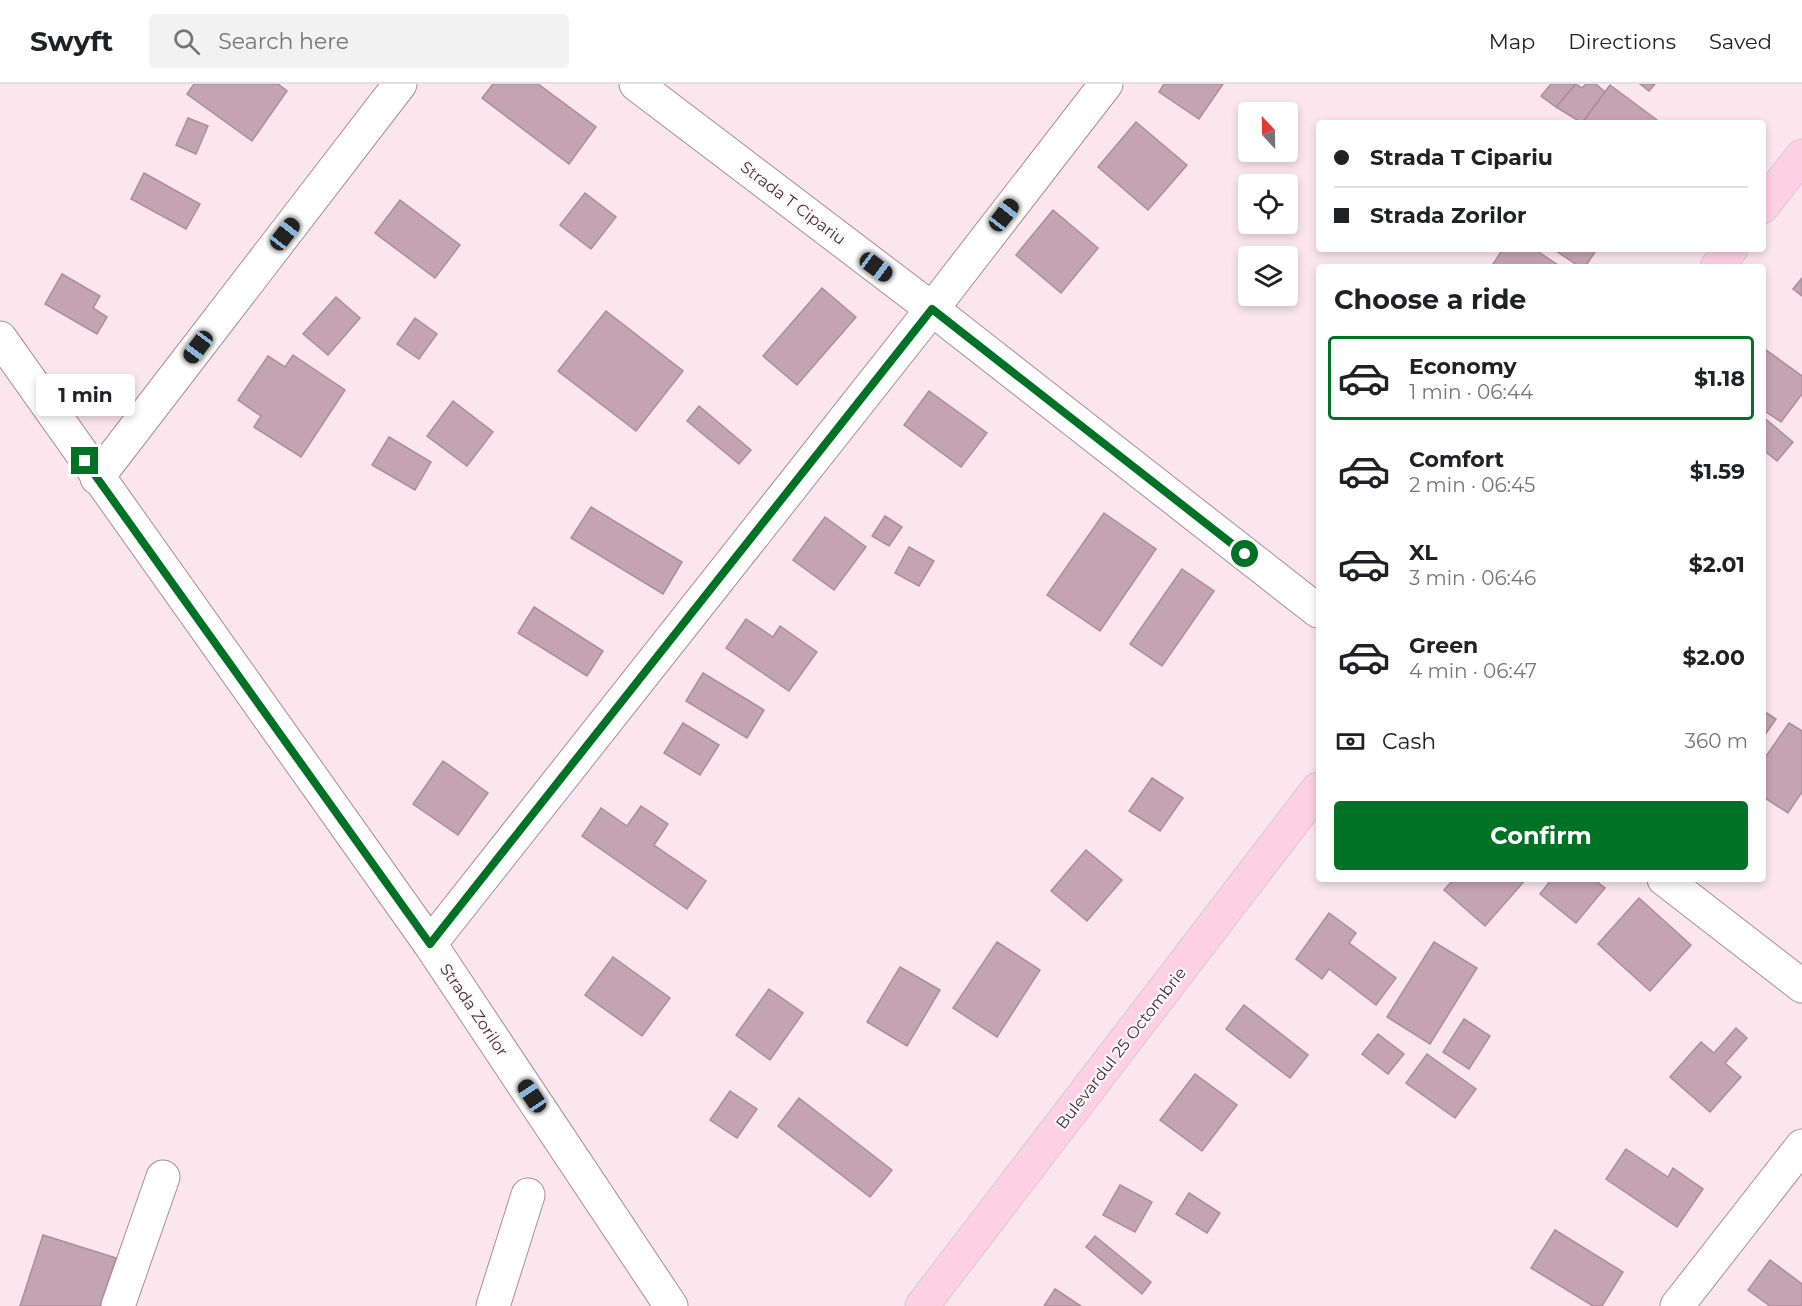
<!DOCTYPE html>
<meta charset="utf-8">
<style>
body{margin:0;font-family:Montserrat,sans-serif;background:#f2f2f2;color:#202124;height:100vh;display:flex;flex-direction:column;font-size:22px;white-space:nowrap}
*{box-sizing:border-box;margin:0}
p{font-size:20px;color:#757577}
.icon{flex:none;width:33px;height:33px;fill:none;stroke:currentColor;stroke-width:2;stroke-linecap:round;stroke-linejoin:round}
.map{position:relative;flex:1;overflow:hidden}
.panel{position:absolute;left:1316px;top:180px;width:450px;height:618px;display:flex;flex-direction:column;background:#fff;border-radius:6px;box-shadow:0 3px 9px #0003}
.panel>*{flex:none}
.hud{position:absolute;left:1316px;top:36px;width:450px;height:132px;border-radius:6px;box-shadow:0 3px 9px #0003;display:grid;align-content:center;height:132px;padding:0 18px;background:#fff}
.needle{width:39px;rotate:338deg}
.fabs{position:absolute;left:1238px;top:18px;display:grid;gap:12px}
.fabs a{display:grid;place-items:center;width:60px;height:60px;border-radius:6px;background:#fff;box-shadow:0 3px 9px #0003;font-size:30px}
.end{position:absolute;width:27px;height:27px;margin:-14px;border:8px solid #007226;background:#fff;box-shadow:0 0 0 3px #fff}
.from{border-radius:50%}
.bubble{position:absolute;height:42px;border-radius:6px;background:#fff;box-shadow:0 3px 9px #0003;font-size:20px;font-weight:700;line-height:42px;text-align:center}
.car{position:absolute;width:18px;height:36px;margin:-18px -9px;border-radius:8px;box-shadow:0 0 4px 2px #0007;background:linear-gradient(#222 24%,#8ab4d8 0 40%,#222 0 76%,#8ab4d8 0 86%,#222 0)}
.hud b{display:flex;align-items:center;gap:21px;height:57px;font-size:22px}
.hud b+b{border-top:2px solid #e0e0e0}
.hud i{width:15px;height:15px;background:#202124}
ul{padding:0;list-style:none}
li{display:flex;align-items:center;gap:18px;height:84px;margin:0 12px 9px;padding:0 6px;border:3px solid transparent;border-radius:6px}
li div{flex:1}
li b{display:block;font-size:22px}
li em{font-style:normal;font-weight:700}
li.selected{border-color:#007226}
li>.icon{width:54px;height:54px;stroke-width:1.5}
h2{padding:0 18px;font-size:27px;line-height:72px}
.pay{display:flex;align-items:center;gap:15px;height:66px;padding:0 18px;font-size:22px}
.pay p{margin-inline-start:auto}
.button{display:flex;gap:12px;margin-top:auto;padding:12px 18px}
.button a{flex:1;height:69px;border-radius:6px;background:#007226;color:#fff;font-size:24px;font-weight:700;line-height:69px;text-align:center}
header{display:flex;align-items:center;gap:36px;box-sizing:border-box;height:84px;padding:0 30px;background:#fff;border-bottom:2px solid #e0e0e0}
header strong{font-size:28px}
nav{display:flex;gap:33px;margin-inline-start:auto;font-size:21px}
.search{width:420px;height:54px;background:#f2f2f2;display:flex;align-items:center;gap:15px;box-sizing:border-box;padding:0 21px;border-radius:6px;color:#757577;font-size:22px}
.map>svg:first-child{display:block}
.building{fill:#c5a4b2;stroke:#ac8c99;stroke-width:1.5}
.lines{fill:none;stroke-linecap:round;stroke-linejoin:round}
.minor-casing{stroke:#aa8a98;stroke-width:35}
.major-casing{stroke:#d0cdce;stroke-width:35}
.minor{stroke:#fff;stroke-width:33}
.major{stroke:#fdd0e3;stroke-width:33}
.route{stroke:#007226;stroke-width:8}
.labels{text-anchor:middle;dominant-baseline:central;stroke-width:4.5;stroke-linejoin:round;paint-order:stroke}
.street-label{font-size:16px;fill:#3c2f34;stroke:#fff7fa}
</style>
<header>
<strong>Swyft</strong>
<div class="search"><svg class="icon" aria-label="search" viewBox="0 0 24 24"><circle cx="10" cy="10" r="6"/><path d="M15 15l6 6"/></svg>Search here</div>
<nav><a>Map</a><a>Directions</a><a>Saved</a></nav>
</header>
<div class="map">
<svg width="1802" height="1222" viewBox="0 0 1802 1222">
<rect width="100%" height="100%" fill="#fbe6ee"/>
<g class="building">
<polygon points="194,0 278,0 287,7 252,57 187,10"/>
<polygon points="493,0 538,0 596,43 569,80 482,14"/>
<polygon points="1164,0 1223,0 1199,35 1159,8"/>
<polygon points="1551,0 1576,0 1556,23 1541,12"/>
<polygon points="1576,0 1582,4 1586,0 1596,0 1605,8 1582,39 1556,23"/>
<polygon points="1640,0 1655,0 1649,7"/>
<polygon points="1610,1 1661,39 1582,39"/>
<polygon points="188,34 208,42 196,70 176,61"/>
<polygon points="1136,38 1187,81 1148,126 1098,83"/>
<polygon points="144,89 200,120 186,145 131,115"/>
<polygon points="585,109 616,133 591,165 560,141"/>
<polygon points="400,116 460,161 435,194 375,149"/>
<polygon points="1053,126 1098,164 1061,209 1016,171"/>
<polygon points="1503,165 1534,165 1561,183 1491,183"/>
<polygon points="1553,165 1597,165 1585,183 1580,183"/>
<polygon points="62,190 100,212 93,224 107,233 97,250 45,220"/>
<polygon points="1802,194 1802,212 1793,205"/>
<polygon points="822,204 856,233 797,301 763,272"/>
<polygon points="336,213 360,234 328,271 303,250"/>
<polygon points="606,227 683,287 636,347 558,287"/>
<polygon points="415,234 437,250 419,275 397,260"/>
<polygon points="1762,263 1802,292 1802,310 1781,338 1762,325"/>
<polygon points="293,271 345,306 301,373 254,343 261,332 238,316 268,272 285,283"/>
<polygon points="929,307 987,349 961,383 904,341"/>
<polygon points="453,317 493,348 467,382 427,352"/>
<polygon points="699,322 751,366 739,380 687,337"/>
<polygon points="1762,332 1793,358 1777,377 1762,365"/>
<polygon points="389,353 431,378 415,406 372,381"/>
<polygon points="591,423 682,478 663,510 571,454"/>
<polygon points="1104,429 1156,465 1100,547 1047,511"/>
<polygon points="885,432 902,443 889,462 872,452"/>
<polygon points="825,433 866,463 834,506 793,476"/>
<polygon points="909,463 934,477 919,502 895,489"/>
<polygon points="1182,485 1214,507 1162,582 1130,560"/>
<polygon points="534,523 603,567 587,592 518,549"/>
<polygon points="746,535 773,553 780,542 817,568 789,607 726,564"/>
<polygon points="703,589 764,626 747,654 686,617"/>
<polygon points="1762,626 1776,635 1762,655"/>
<polygon points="683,639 719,661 700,691 664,669"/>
<polygon points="1789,639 1802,647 1802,708 1788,729 1762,712 1762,678"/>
<polygon points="443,677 488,709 458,751 413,720"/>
<polygon points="1152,694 1183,714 1160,747 1129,727"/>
<polygon points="641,722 668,740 654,761 706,797 687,825 582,752 601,724 627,742"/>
<polygon points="1086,766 1122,796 1087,837 1051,807"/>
<polygon points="1454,795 1526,795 1485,842 1444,806"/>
<polygon points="1552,795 1593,795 1605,804 1576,839 1540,810"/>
<polygon points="1639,814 1691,861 1650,907 1598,860"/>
<polygon points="1329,829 1356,849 1349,859 1396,894 1376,921 1329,885 1322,895 1296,875"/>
<polygon points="997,858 1040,886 997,953 953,924"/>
<polygon points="1434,858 1477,884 1430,960 1387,933"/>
<polygon points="613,873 670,914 642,952 585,911"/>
<polygon points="900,883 940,906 907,962 867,938"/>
<polygon points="769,905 803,929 770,976 736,951"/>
<polygon points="1244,921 1308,971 1290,994 1226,945"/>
<polygon points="1464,935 1490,952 1469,985 1443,968"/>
<polygon points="1736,944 1747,954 1725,979 1741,993 1710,1028 1670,993 1701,958 1714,969"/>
<polygon points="1378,950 1404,970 1388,990 1362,970"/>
<polygon points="1427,970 1476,1005 1455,1034 1406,999"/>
<polygon points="1195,990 1237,1021 1202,1067 1160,1036"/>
<polygon points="730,1007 757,1025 737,1054 710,1036"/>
<polygon points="799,1014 892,1086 870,1113 778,1042"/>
<polygon points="1626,1065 1668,1093 1673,1084 1703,1105 1677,1143 1606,1095"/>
<polygon points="1120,1101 1152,1118 1135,1148 1103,1131"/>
<polygon points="1189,1109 1220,1129 1207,1149 1176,1130"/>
<polygon points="1555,1146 1623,1188 1602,1222 1593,1222 1531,1184"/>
<polygon points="43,1151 116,1174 100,1222 20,1222"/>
<polygon points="1095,1152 1151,1198 1142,1210 1086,1163"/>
<polygon points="1770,1176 1802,1200 1802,1222 1770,1222 1748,1206"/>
<polygon points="1055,1205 1081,1222 1044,1222"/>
</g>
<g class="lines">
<defs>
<g id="minor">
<polyline points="636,0 932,225 1318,527"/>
<polyline points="0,254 430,860 671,1222"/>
<polyline points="97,394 400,0"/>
<polyline points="1664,795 1802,902"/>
<polyline points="430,860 932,225 1106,0"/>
<polyline points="118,1222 163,1093"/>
<polyline points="493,1222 528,1111"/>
<polyline points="1677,1222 1802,1062"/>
</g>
<g id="major">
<polyline points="1762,123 1802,72"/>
<polyline points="1717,183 1731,165"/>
<polyline points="922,1222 1318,705"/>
</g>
</defs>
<use href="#minor" class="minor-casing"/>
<use href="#major" class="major-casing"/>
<use href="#minor" class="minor"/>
<use href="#major" class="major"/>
</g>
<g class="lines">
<polyline class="route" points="85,377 430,860 932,225 1245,470"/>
</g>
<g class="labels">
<g class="street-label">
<text transform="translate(793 119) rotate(37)">Strada T Cipariu</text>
<text transform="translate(474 926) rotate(56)">Strada Zorilor</text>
<text transform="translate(1121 964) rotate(-52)">Bulevardul 25 Octombrie</text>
</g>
</g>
</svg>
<div class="fabs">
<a><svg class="needle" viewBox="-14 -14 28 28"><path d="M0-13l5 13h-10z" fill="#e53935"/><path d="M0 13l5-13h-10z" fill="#757577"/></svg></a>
<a><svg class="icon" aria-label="locate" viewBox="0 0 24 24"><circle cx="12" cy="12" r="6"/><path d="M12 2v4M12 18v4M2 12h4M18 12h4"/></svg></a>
<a><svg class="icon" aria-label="layers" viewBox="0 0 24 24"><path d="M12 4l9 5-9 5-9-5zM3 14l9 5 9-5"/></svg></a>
</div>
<i class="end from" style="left:1245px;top:470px"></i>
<i class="end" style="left:85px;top:377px"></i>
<div class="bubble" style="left:36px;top:290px;width:99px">1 min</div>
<i class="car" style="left:1004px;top:131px;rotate:38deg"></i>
<i class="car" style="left:285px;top:150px;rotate:38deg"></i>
<i class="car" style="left:876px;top:183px;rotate:127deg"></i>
<i class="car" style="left:198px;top:263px;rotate:217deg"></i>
<i class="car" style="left:532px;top:1012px;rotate:326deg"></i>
<div class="hud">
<b><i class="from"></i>Strada T Cipariu</b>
<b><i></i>Strada Zorilor</b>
</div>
<section class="panel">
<h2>Choose a ride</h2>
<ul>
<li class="selected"><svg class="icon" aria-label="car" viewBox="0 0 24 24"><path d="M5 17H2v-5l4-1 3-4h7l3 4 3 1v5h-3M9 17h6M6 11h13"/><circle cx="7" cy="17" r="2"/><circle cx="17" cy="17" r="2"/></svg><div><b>Economy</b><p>1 min · 06:44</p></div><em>$1.18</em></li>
<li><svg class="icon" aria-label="car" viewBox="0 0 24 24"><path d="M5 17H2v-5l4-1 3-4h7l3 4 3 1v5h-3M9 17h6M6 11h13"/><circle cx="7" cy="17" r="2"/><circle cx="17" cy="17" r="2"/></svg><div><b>Comfort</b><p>2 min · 06:45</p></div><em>$1.59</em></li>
<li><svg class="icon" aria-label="car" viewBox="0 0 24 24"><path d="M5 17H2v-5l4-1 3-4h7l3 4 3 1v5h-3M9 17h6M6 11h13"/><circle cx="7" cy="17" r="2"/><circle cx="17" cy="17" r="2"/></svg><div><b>XL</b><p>3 min · 06:46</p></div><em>$2.01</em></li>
<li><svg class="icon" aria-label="car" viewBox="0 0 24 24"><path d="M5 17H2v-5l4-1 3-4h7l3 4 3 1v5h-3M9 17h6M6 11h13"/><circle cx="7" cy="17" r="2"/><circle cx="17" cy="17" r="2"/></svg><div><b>Green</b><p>4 min · 06:47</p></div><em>$2.00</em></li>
</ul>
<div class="pay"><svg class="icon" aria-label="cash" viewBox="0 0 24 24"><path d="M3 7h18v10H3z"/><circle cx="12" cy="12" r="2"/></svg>Cash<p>360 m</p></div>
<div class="button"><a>Confirm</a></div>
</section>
</div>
